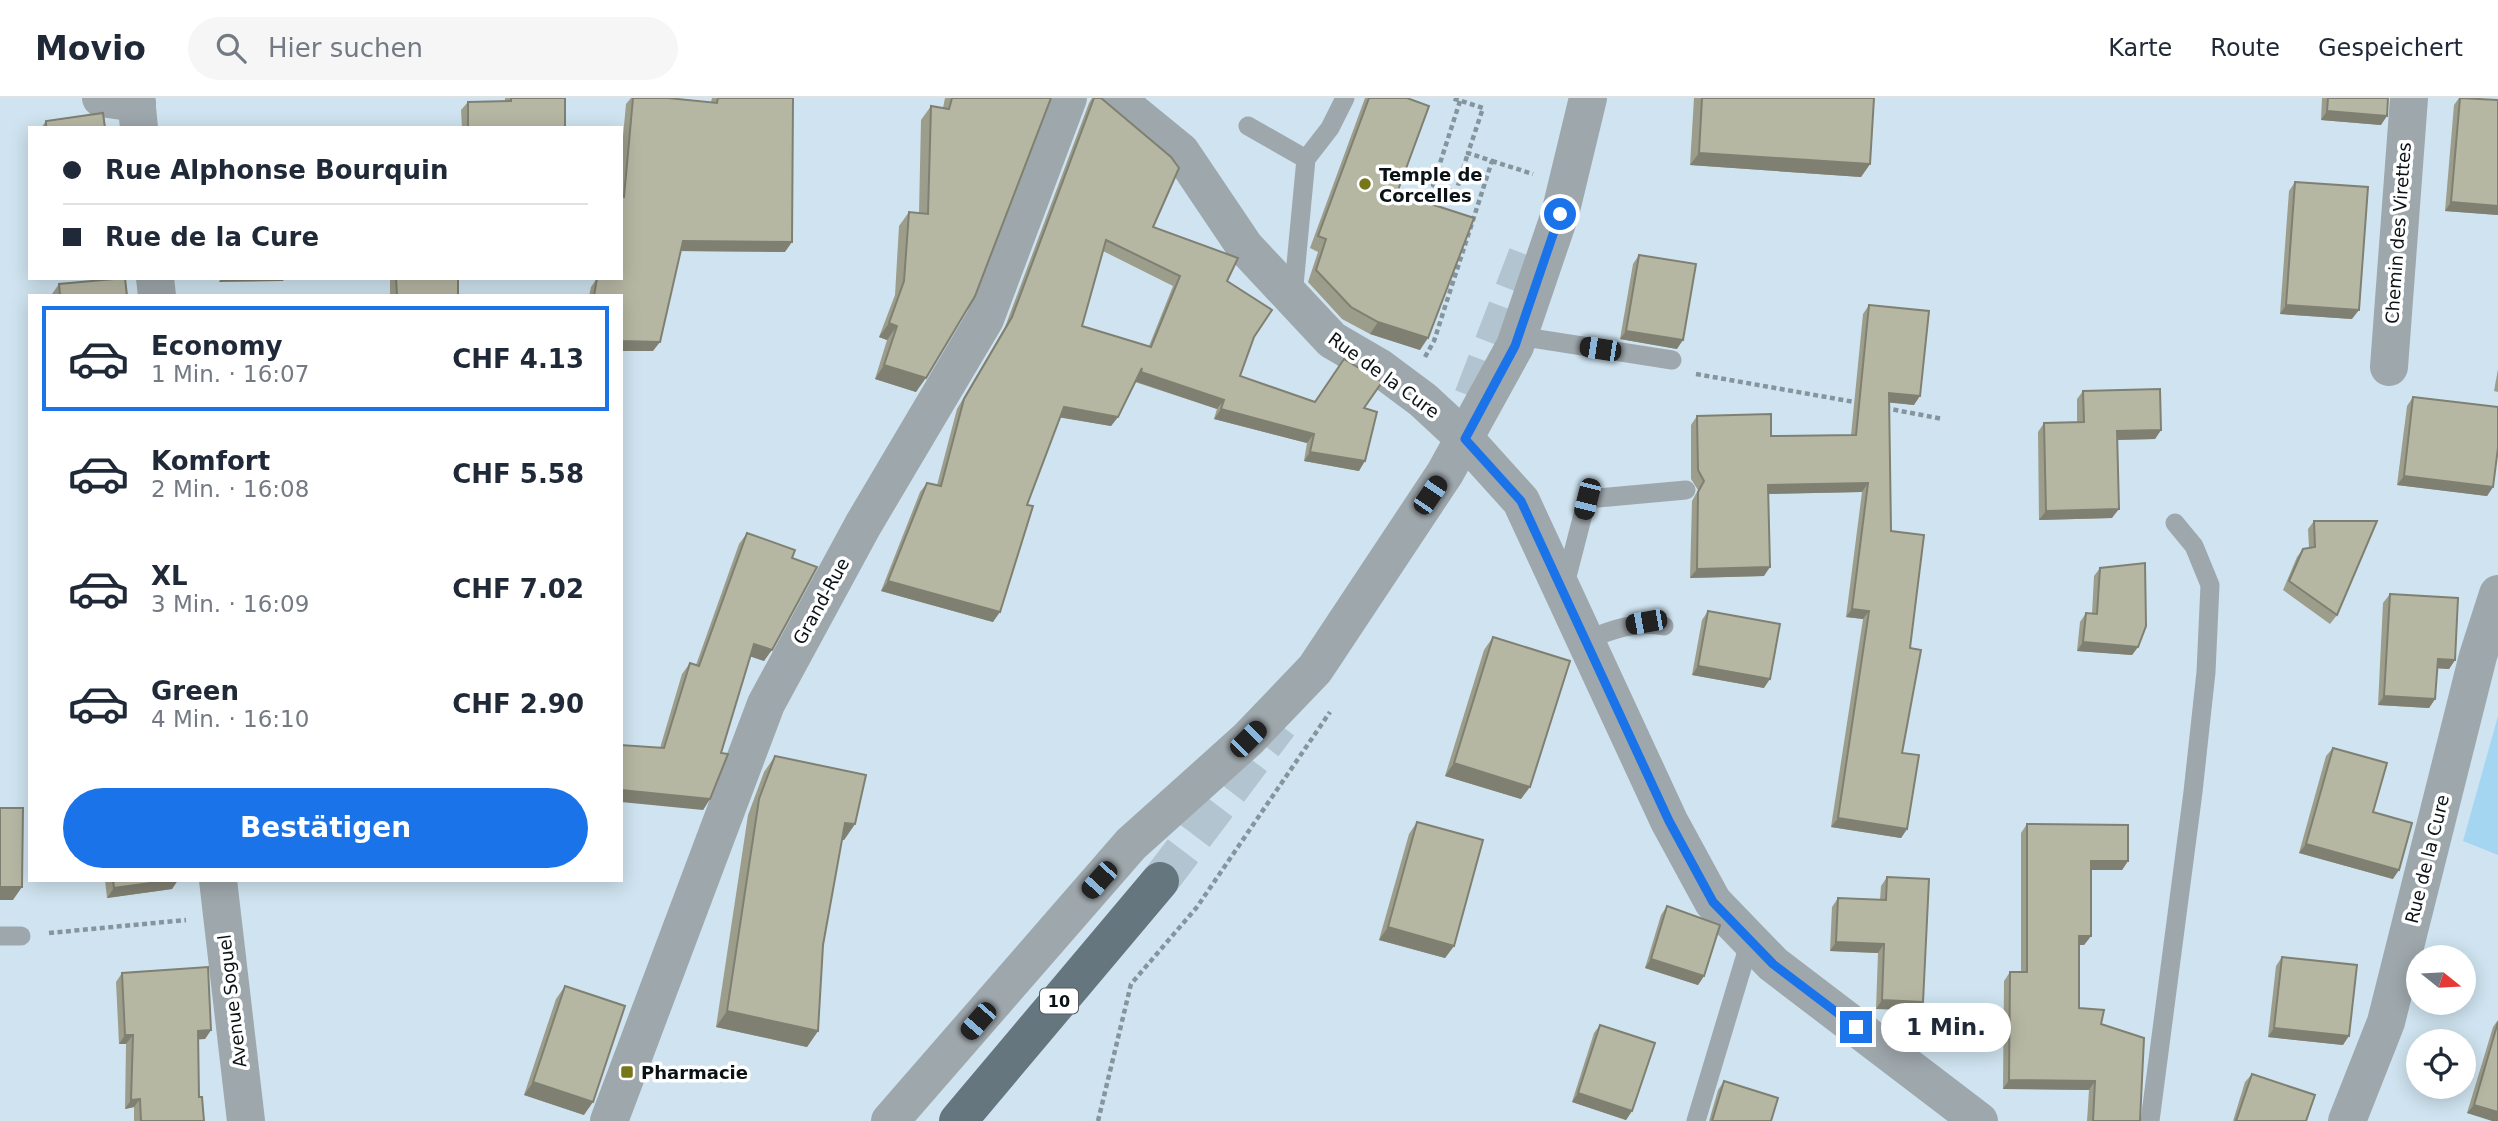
<!DOCTYPE html>
<html lang="de">
<meta charset="utf-8">
<style>
body{margin:0;font-family:"DejaVu Sans",sans-serif;background:#f6f6f7;color:#1f2937;height:100vh;display:flex;flex-direction:column;font-size:26px;white-space:nowrap}
*{box-sizing:border-box;margin:0}
p{font-size:23px;color:#747a83}
.icon{flex:none;width:38px;height:38px;fill:none;stroke:currentColor;stroke-width:2;stroke-linecap:round;stroke-linejoin:round}
.map{position:relative;flex:1;overflow:hidden}
.details{position:absolute;left:28px;top:196px;width:595px;height:588px;display:flex;flex-direction:column;background:#fff;border-radius:0px;box-shadow:0 4px 18px #0003}
.details>*{flex:none}
.hud{position:absolute;left:28px;top:28px;width:595px;height:154px;border-radius:0px;box-shadow:0 4px 18px #0003;display:grid;align-content:center;height:154px;padding:0 35px;background:#fff}
.needle{width:46px;rotate:108deg}
.buttons{position:absolute;left:2406px;top:847px;display:grid;gap:14px}
.buttons a{display:grid;place-items:center;width:70px;height:70px;border-radius:50%;background:#fff;box-shadow:0 4px 18px #0003;font-size:35px}
.end{position:absolute;width:32px;height:32px;margin:-16px;border:9px solid #1a73e8;background:#fff;box-shadow:0 0 0 4px #fff}
.from{border-radius:50%}
.bubble{position:absolute;height:49px;border-radius:24px;background:#fff;box-shadow:0 4px 18px #0003;font-size:23px;font-weight:800;line-height:49px;text-align:center}
.car{position:absolute;width:21px;height:42px;margin:-21px -10px;border-radius:9px;box-shadow:0 0 5px 2px #0007;background:linear-gradient(#222 24%,#8ab4d8 0 40%,#222 0 76%,#8ab4d8 0 86%,#222 0)}
.hud b{display:flex;align-items:center;gap:24px;height:66px;font-size:26px}
.hud b+b{border-top:2px solid #e0e1e3}
.hud i{width:18px;height:18px;background:#1f2937}
ul{padding:12px 0 0;list-style:none}
li{display:flex;align-items:center;gap:21px;height:105px;margin:0 14px 10px;padding:0 21px;border:4px solid transparent;border-radius:0px}
li div{flex:1}
li b{display:block;font-size:26px}
li em{font-style:normal;font-weight:800}
li.current{border-color:#1a73e8}
li>.icon{width:63px;height:63px;stroke-width:1.5}
.action{display:flex;gap:14px;margin-top:auto;padding:14px 35px}
.action a{flex:1;height:80px;border-radius:42px;background:#1a73e8;color:#fff;font-size:28px;font-weight:800;line-height:80px;text-align:center}
header{display:flex;align-items:center;gap:42px;box-sizing:border-box;height:98px;padding:0 35px;background:#fff;border-bottom:2px solid #e0e1e3}
header strong{font-size:33px}
nav{display:flex;gap:38px;margin-inline-start:auto;font-size:24px}
.search{width:490px;height:63px;background:#f6f6f7;display:flex;align-items:center;gap:18px;box-sizing:border-box;padding:0 24px;border-radius:38px;color:#747a83;font-size:26px}
.map>svg:first-child{display:block}
.green{fill:#a4d6f2}
.lines{fill:none;stroke-linecap:round;stroke-linejoin:round}
.primary-tunnel{stroke:#b2c4cf;stroke-width:38;stroke-dasharray:38 19;stroke-linecap:butt}
.path{stroke:#85959e;stroke-width:4.5;stroke-dasharray:5 3.5;stroke-linecap:butt}
.service{stroke:#9ea7ac;stroke-width:19}
.minor{stroke:#9ea7ac;stroke-width:38}
.tertiary{stroke:#9ea7ac;stroke-width:38}
.primary{stroke:#66767f;stroke-width:38}
.wall{fill:#9d9d8c;fill-rule:evenodd}
.shaded-wall{fill:#7f8072}
.building{fill:#b6b7a3;stroke:#7f8072;stroke-width:2;fill-rule:evenodd}
.route{stroke:#1a73e8;stroke-width:9}
.poi-dot{fill:#76761b;stroke:#fff;stroke-width:2.5}
.labels{text-anchor:middle;dominant-baseline:central;stroke-width:7;stroke-linejoin:round;paint-order:stroke}
.shield{fill:#fff;stroke:#54595c;stroke-width:2}
.shield-label{font-size:16px;font-weight:bold;fill:#0b1216}
.poi-label{font-size:18px;font-weight:bold;fill:#0b1216;stroke:#fff;text-anchor:start}
.street-label{font-size:18px;fill:#0b1216;stroke:#fff}
</style>
<header>
<strong>Movio</strong>
<div class="search"><svg class="icon" aria-label="search" viewBox="0 0 24 24"><circle cx="10" cy="10" r="6"/><path d="M15 15l6 6"/></svg>Hier suchen</div>
<nav><a>Karte</a><a>Route</a><a>Gespeichert</a></nav>
</header>
<div class="map">
<svg width="2498" height="1023" viewBox="0 0 2498 1023">
<rect width="100%" height="100%" fill="#cfe4f0"/>
<polygon class="green" points="2498,618 2498,757 2463,743"/>
<g class="lines">
<g class="primary-tunnel">
<polyline points="1473,299 1533,142"/>
<polyline points="1160,783 1279,626"/>
</g>
<g class="path">
<polyline points="1460,3 1433,87 1456,94 1468,55"/>
<polyline points="1492,63 1533,76"/>
<polyline points="1425,259 1434,243 1492,63 1468,55 1483,10 1452,0"/>
<polyline points="1696,276 1860,305"/>
<polyline points="1885,310 1943,321"/>
<polyline points="49,835 186,822"/>
<polyline points="1098,1023 1131,886 1197,809 1330,614"/>
</g>
<g class="service">
<polyline points="1248,28 1306,61"/>
<polyline points="1293,198 1306,61 1330,30 1345,0"/>
<polyline points="1518,238 1672,262"/>
<polyline points="1564,490 1587,401 1686,392"/>
<path d="M1587,542C1613,531 1636,523 1664,528"/>
<polyline points="0,838 21,838"/>
<polyline points="1696,1023 1750,843"/>
<polyline points="2150,1023 2193,694 2206,574 2210,487 2194,448 2175,425"/>
</g>
<g class="minor">
<polyline points="101,0 137,5"/>
<polyline points="1115,0 1181,54 1245,149 1332,242 1380,270 1423,302 1465,341 1521,403 1669,723 1713,804 1773,866 1979,1023"/>
<polyline points="2389,269 2409,0"/>
<polyline points="609,1023 766,606 863,427 985,221 1068,0"/>
<polyline points="890,1023 1131,746 1248,641 1315,571 1445,375 1515,248 1560,116 1588,0"/>
<polyline points="2347,1023 2386,924 2478,558 2498,496"/>
</g>
<g class="tertiary">
<polyline points="136,0 139,30"/>
<polyline points="155,180 157,198"/>
<polyline points="218,782 246,1023"/>
</g>
<polyline class="primary" points="958,1023 1160,783"/>
</g>
<g class="wall">
<polygon points="505,0 565,0 565,30 462,30 461,12 468,4 505,3"/>
<polygon points="631,0 667,0 711,4 712,0 793,0 785,154 681,153 653,253 621,253 621,198 589,198 591,189 597,180 621,180 621,60 626,6"/>
<polygon points="945,0 1051,0 916,294 875,281 887,242 879,239 895,197 899,128 909,114 919,115 921,22 931,8 943,10"/>
<path d="M1092,0H1101L1153,129L1227,183L1254,239L1240,278L1315,304L1364,310L1359,373L1304,363L1307,345L1214,321L1217,311L1135,284L1118,319L1111,328L1060,319L1027,407L993,524L881,493L920,394L927,385L937,387L957,311L1005,229L1089,5ZM1103,153L1173,188L1149,248L1082,228Z"/>
<polygon points="1365,0 1407,0 1397,95 1420,252 1370,236 1342,221 1308,184 1318,154 1310,150"/>
<polygon points="1694,0 1874,0 1870,66 1861,79 1690,67"/>
<polygon points="2322,0 2388,0 2381,27 2321,22"/>
<polygon points="2459,0 2498,2 2498,117 2445,113 2454,7"/>
<polygon points="46,23 105,30 41,30"/>
<polygon points="2295,84 2352,221 2280,216 2289,93"/>
<polygon points="1639,157 1677,251 1620,241 1633,166"/>
<rect x="390" y="180" width="68" height="18"/>
<polygon points="59,186 127,198 52,198 52,196"/>
<polygon points="1869,207 1914,307 1889,304 1891,433 1910,550 1902,655 1907,731 1901,740 1831,729 1863,521 1846,519 1862,394 1768,396 1764,478 1690,480 1692,403 1698,392 1691,381 1691,327 1697,318 1771,338 1851,337 1863,216"/>
<polygon points="2498,271 2498,294 2494,293"/>
<polygon points="2083,293 2161,332 2155,341 2117,342 2112,420 2039,422 2038,334 2044,325 2077,324 2077,301"/>
<polygon points="2413,299 2493,389 2487,398 2397,387 2407,308"/>
<polygon points="2314,423 2337,517 2330,526 2283,492 2297,459 2303,451 2309,450 2308,431"/>
<polygon points="747,435 792,460 764,563 750,558 721,655 710,701 703,712 660,650 682,576 690,565 696,567 739,446"/>
<polygon points="2100,470 2138,549 2132,557 2077,553 2080,524 2086,515 2092,516 2094,478"/>
<polygon points="2390,496 2455,562 2449,571 2437,570 2435,601 2429,610 2378,607 2383,505"/>
<polygon points="1708,513 1764,590 1692,577 1702,522"/>
<polygon points="1493,539 1521,701 1445,678 1484,552"/>
<polygon points="2333,650 2373,714 2393,781 2299,755 2326,658"/>
<polygon points="775,658 855,726 844,742 842,742 823,847 818,933 807,949 716,929 748,717 764,674"/>
<polygon points="1417,724 1454,848 1445,860 1379,842 1409,736"/>
<polygon points="2027,726 2128,763 2122,772 2091,772 2091,838 2084,847 2079,847 2079,910 2101,926 2140,1023 2087,1023 2089,992 2003,991 2004,883 2010,874 2021,874 2021,735"/>
<polygon points="1887,779 1923,904 1917,912 1876,911 1878,855 1830,853 1832,809 1838,800 1880,802 1881,788"/>
<polygon points="105,782 178,782 172,791 107,800"/>
<polygon points="1667,808 1704,878 1698,887 1645,870 1661,817"/>
<polygon points="2282,859 2343,947 2268,939 2276,868"/>
<polygon points="122,875 211,932 205,941 198,941 199,999 204,1023 134,1023 134,1009 125,1011 126,946 119,946 116,884"/>
<polygon points="565,888 584,1017 524,997 556,901"/>
<polygon points="2498,922 2498,1023 2467,1015 2493,929"/>
<polygon points="1600,927 1632,1013 1626,1022 1572,1004 1594,935"/>
<polygon points="2252,976 2306,1023 2233,1023 2245,984"/>
<polygon points="1724,983 1771,1023 1709,1023 1718,992"/>
</g>
<g class="shaded-wall">
<polygon points="2327,13 2387,18 2381,27 2321,22"/>
<polygon points="1699,55 1870,66 1861,79 1690,67"/>
<polygon points="2451,104 2498,108 2498,117 2445,113"/>
<polygon points="683,143 792,144 785,154 677,153"/>
<polygon points="221,180 285,180 283,183 219,184"/>
<polygon points="2286,207 2359,212 2352,221 2280,216"/>
<polygon points="1378,224 1428,240 1420,252 1370,236"/>
<polygon points="889,225 897,228 887,242 879,239"/>
<polygon points="1626,233 1683,242 1677,251 1620,241"/>
<polygon points="621,243 660,244 653,253 621,253"/>
<polygon points="884,267 926,280 916,294 875,281"/>
<polygon points="1141,274 1224,302 1217,311 1134,283"/>
<polygon points="1889,295 1920,298 1914,307 1883,304"/>
<polygon points="1064,309 1118,319 1111,328 1057,319"/>
<polygon points="1221,311 1314,336 1307,345 1214,321"/>
<polygon points="2161,332 2155,341 2111,342 2117,333"/>
<polygon points="1310,354 1365,363 1359,373 1304,363"/>
<polygon points="2404,378 2493,389 2487,398 2397,387"/>
<polygon points="1868,385 1862,394 1762,396 1768,387"/>
<polygon points="2119,411 2112,420 2039,422 2046,413"/>
<polygon points="1770,469 1764,478 1690,480 1697,471"/>
<polygon points="888,483 1000,514 993,524 881,493"/>
<polygon points="1852,511 1869,513 1863,521 1846,519"/>
<polygon points="2083,544 2138,549 2132,557 2077,553"/>
<polygon points="754,546 772,552 764,563 746,557"/>
<polygon points="2438,561 2455,562 2449,571 2432,570"/>
<polygon points="1698,568 1770,581 1764,590 1692,577"/>
<polygon points="2384,598 2435,601 2429,610 2378,607"/>
<polygon points="1454,665 1530,689 1521,701 1445,678"/>
<polygon points="621,692 710,701 703,712 621,704"/>
<polygon points="1838,720 1907,731 1901,740 1831,729"/>
<polygon points="845,725 855,726 844,742 834,740"/>
<polygon points="2306,746 2399,772 2393,781 2299,755"/>
<polygon points="2091,763 2128,763 2122,772 2085,772"/>
<polygon points="172,782 178,782 172,791 107,800 114,790"/>
<polygon points="0,789 22,789 13,802 0,802"/>
<polygon points="1388,829 1454,848 1445,860 1379,842"/>
<polygon points="2079,838 2091,838 2084,847 2073,847"/>
<polygon points="1836,844 1884,846 1878,855 1830,853"/>
<polygon points="1651,861 1704,878 1698,887 1645,870"/>
<polygon points="1882,902 1923,904 1917,912 1876,911"/>
<polygon points="727,913 818,933 807,949 716,929"/>
<polygon points="2274,930 2349,938 2343,947 2268,939"/>
<polygon points="211,932 205,941 192,942 198,933"/>
<polygon points="125,937 133,937 126,946 119,946"/>
<polygon points="2009,982 2095,983 2089,992 2003,991"/>
<polygon points="533,984 593,1004 584,1017 524,997"/>
<polygon points="1578,995 1632,1013 1626,1022 1572,1004"/>
<polygon points="140,1001 134,1009 125,1011 131,1002"/>
<polygon points="2474,1007 2498,1014 2498,1023 2492,1023 2467,1015"/>
</g>
<g class="building">
<polygon points="511,0 565,0 565,30 468,30 468,4 511,3"/>
<polygon points="633,0 668,0 717,5 718,0 793,0 792,144 683,143 660,244 621,243 621,198 594,198 597,180 621,180 621,98 624,99"/>
<polygon points="952,0 1051,0 975,198 926,280 884,267 897,228 889,225 904,183 909,114 928,116 931,8 949,11"/>
<path d="M1094,0H1101L1171,59L1179,70L1153,129L1238,160L1227,183L1272,212L1254,239L1240,278L1315,304L1344,261L1382,284L1364,310L1377,314L1365,363L1310,354L1314,336L1221,311L1224,302L1141,274L1142,270L1118,319L1064,309L1027,407L1033,408L1000,514L888,483L927,385L941,388L964,301L1012,219ZM1106,142L1180,178L1151,249L1082,228Z"/>
<polygon points="1369,0 1407,0 1429,8 1397,95 1474,120 1428,240 1378,224 1351,209 1316,172 1326,141 1318,138"/>
<polygon points="1702,0 1874,0 1870,66 1699,55"/>
<polygon points="2328,0 2388,0 2387,18 2327,13"/>
<polygon points="2460,0 2498,2 2498,108 2451,104"/>
<polygon points="103,15 105,30 46,30 46,23"/>
<polygon points="2295,84 2368,89 2359,212 2286,207"/>
<polygon points="1639,157 1696,166 1683,242 1626,233"/>
<polygon points="125,180 127,198 60,198 59,186"/>
<polygon points="396,180 458,180 458,198 397,198"/>
<polygon points="1869,207 1929,213 1920,298 1889,295 1891,433 1924,437 1910,550 1921,552 1902,655 1919,657 1907,731 1838,720 1869,513 1852,511 1868,385 1768,387 1770,469 1697,471 1698,394 1704,383 1698,372 1697,318 1771,316 1771,338 1856,337"/>
<polygon points="2160,291 2161,332 2117,333 2119,411 2046,413 2044,325 2084,324 2083,293"/>
<polygon points="2413,299 2498,309 2498,350 2493,389 2404,378"/>
<polygon points="2314,423 2377,423 2337,517 2289,483 2303,451 2315,449"/>
<polygon points="747,435 795,452 792,460 817,469 772,552 754,546 721,655 728,656 710,701 621,692 621,647 664,650 690,565 699,568"/>
<polygon points="2145,465 2146,528 2138,549 2083,544 2086,515 2097,516 2100,470"/>
<polygon points="2390,496 2458,500 2455,562 2438,561 2435,601 2384,598"/>
<polygon points="1708,513 1780,526 1770,581 1698,568"/>
<polygon points="1493,539 1570,563 1530,689 1454,665"/>
<polygon points="2333,650 2387,665 2373,714 2412,725 2399,772 2306,746"/>
<polygon points="775,658 866,677 855,726 845,725 823,847 818,933 727,913 759,701"/>
<polygon points="0,710 23,710 22,789 0,789"/>
<polygon points="1417,724 1483,742 1454,848 1388,829"/>
<polygon points="2027,726 2128,727 2128,763 2091,763 2091,838 2079,838 2079,910 2104,912 2101,926 2144,940 2140,1023 2093,1023 2095,983 2009,982 2010,874 2027,874"/>
<polygon points="1887,779 1929,781 1923,904 1882,902 1884,846 1836,844 1838,800 1886,802"/>
<polygon points="113,782 172,782 114,790"/>
<polygon points="1667,808 1720,827 1704,878 1651,861"/>
<polygon points="2282,859 2357,867 2349,938 2274,930"/>
<polygon points="208,869 211,932 198,933 199,999 202,999 204,1023 141,1023 140,1001 131,1002 133,937 125,937 122,875"/>
<polygon points="565,888 625,908 593,1004 533,984"/>
<polygon points="2498,924 2498,1014 2474,1007"/>
<polygon points="1600,927 1655,945 1632,1013 1578,995"/>
<polygon points="2252,976 2315,997 2306,1023 2236,1023"/>
<polygon points="1724,983 1778,1000 1771,1023 1712,1023"/>
</g>
<g class="lines">
<polyline class="route" points="1560,116 1515,248 1465,341 1521,403 1669,723 1713,804 1773,866 1856,929"/>
</g>
<g class="poi-dot">
<circle cx="1365" cy="86" r="7"/>
<rect x="620" y="967" width="14" height="14" rx="3.5"/>
</g>
<g class="labels">
<rect class="shield" x="1040" y="890.5" width="38" height="25" rx="5"/>
<g class="shield-label">
<text x="1059" y="903">10</text>
</g>
<g class="poi-label">
<text x="1379" y="76">Temple de<tspan x="1379" dy="21">Corcelles</tspan></text>
<text x="641" y="974">Pharmacie</text>
</g>
<g class="street-label">
<text transform="translate(2398 135) rotate(-86)">Chemin des Virettes</text>
<text transform="translate(1384 277) rotate(36)">Rue de la Cure</text>
<text transform="translate(821 503) rotate(-61)">Grand-Rue</text>
<text transform="translate(2427 761) rotate(-76)">Rue de la Cure</text>
<text transform="translate(232 903) rotate(-97)">Avenue Soguel</text>
</g>
</g>
</svg>
<div class="buttons">
<a><svg class="needle" viewBox="-14 -14 28 28"><path d="M0-13l5 13h-10z" fill="#e53935"/><path d="M0 13l5-13h-10z" fill="#747a83"/></svg></a>
<a><svg class="icon" aria-label="locate" viewBox="0 0 24 24"><circle cx="12" cy="12" r="6"/><path d="M12 2v4M12 18v4M2 12h4M18 12h4"/></svg></a>
</div>
<i class="end from" style="left:1560px;top:116px"></i>
<i class="end" style="left:1856px;top:929px"></i>
<div class="bubble" style="left:1881px;top:905px;width:130px">1 Min.</div>
<i class="car" style="left:1600px;top:251px;rotate:279deg"></i>
<i class="car" style="left:1430px;top:397px;rotate:34deg"></i>
<i class="car" style="left:1587px;top:401px;rotate:194deg"></i>
<i class="car" style="left:1646px;top:524px;rotate:260deg"></i>
<i class="car" style="left:1248px;top:641px;rotate:45deg"></i>
<i class="car" style="left:1099px;top:782px;rotate:222deg"></i>
<i class="car" style="left:978px;top:923px;rotate:221deg"></i>
<div class="hud">
<b><i class="from"></i>Rue Alphonse Bourquin</b>
<b><i></i>Rue de la Cure</b>
</div>
<section class="details">
<ul>
<li class="current"><svg class="icon" aria-label="car" viewBox="0 0 24 24"><path d="M5 17H2v-5l4-1 3-4h7l3 4 3 1v5h-3M9 17h6M6 11h13"/><circle cx="7" cy="17" r="2"/><circle cx="17" cy="17" r="2"/></svg><div><b>Economy</b><p>1 Min. · 16:07</p></div><em>CHF 4.13</em></li>
<li><svg class="icon" aria-label="car" viewBox="0 0 24 24"><path d="M5 17H2v-5l4-1 3-4h7l3 4 3 1v5h-3M9 17h6M6 11h13"/><circle cx="7" cy="17" r="2"/><circle cx="17" cy="17" r="2"/></svg><div><b>Komfort</b><p>2 Min. · 16:08</p></div><em>CHF 5.58</em></li>
<li><svg class="icon" aria-label="car" viewBox="0 0 24 24"><path d="M5 17H2v-5l4-1 3-4h7l3 4 3 1v5h-3M9 17h6M6 11h13"/><circle cx="7" cy="17" r="2"/><circle cx="17" cy="17" r="2"/></svg><div><b>XL</b><p>3 Min. · 16:09</p></div><em>CHF 7.02</em></li>
<li><svg class="icon" aria-label="car" viewBox="0 0 24 24"><path d="M5 17H2v-5l4-1 3-4h7l3 4 3 1v5h-3M9 17h6M6 11h13"/><circle cx="7" cy="17" r="2"/><circle cx="17" cy="17" r="2"/></svg><div><b>Green</b><p>4 Min. · 16:10</p></div><em>CHF 2.90</em></li>
</ul>
<div class="action"><a>Bestätigen</a></div>
</section>
</div>
